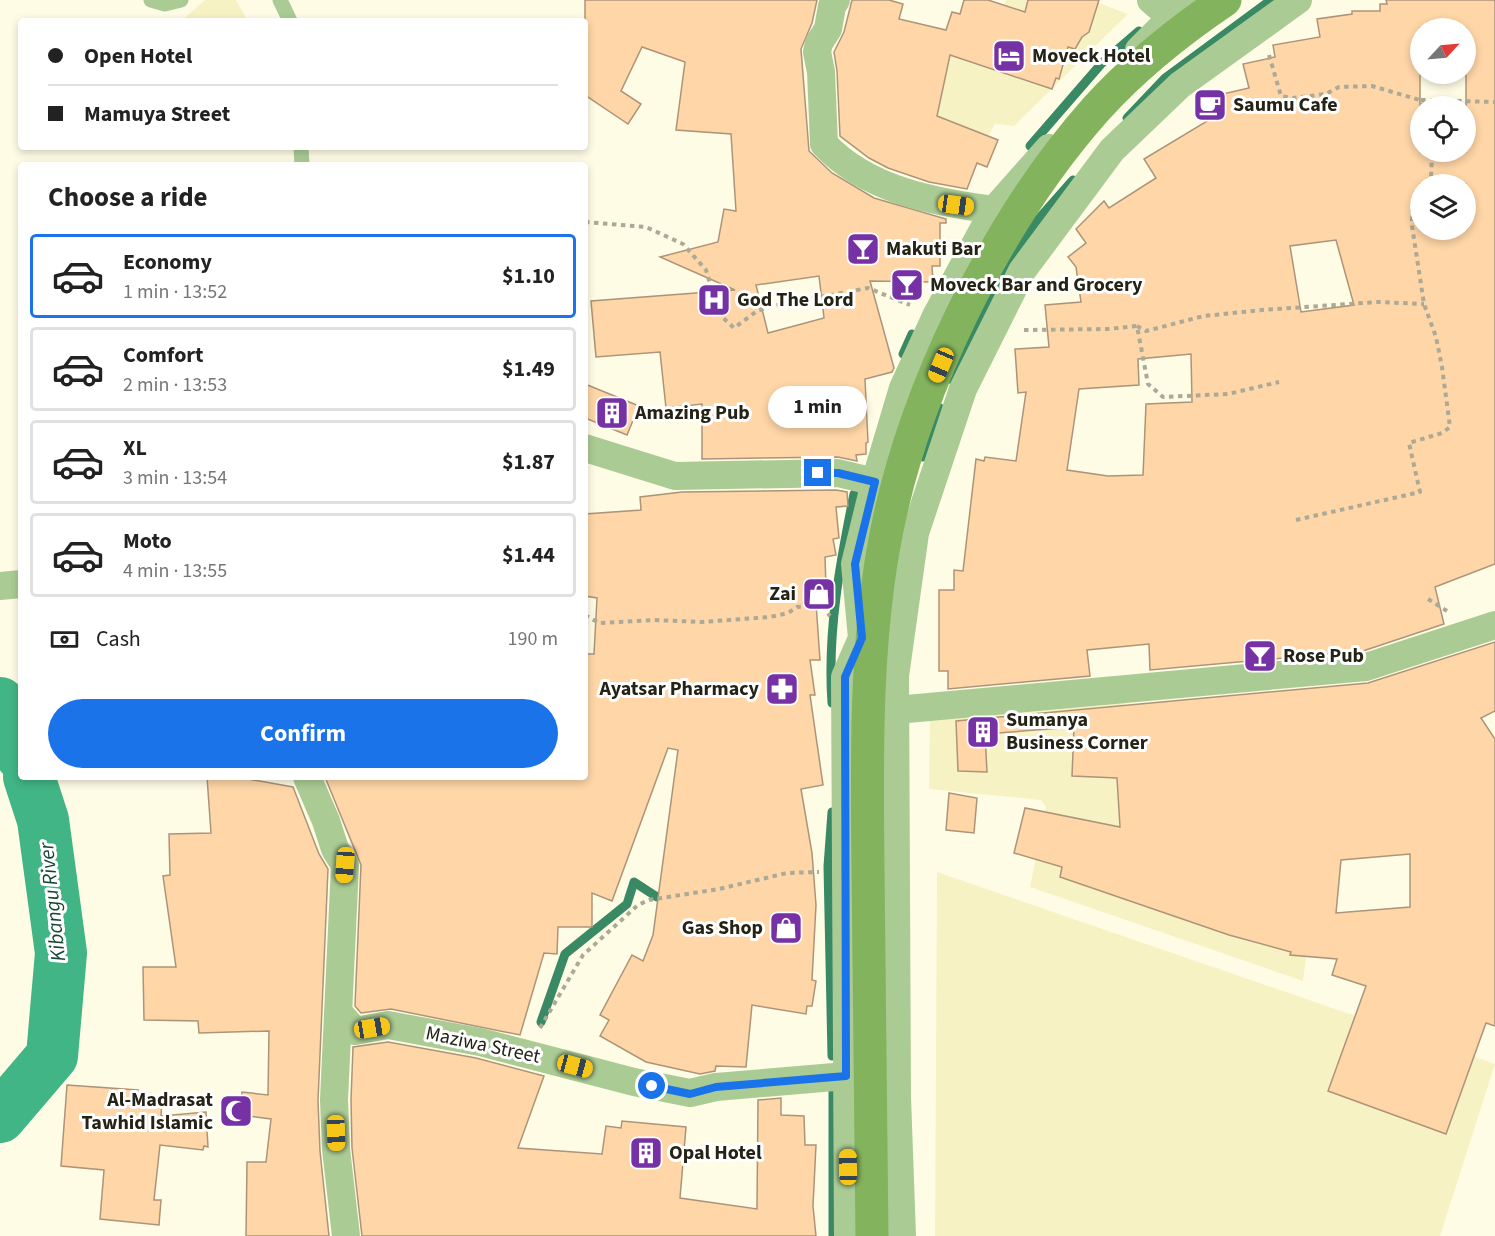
<!DOCTYPE html>
<meta charset="utf-8">
<style>
body{margin:0;font-family:"Source Sans 3",sans-serif;background:#f2f2f2;color:#222;height:100vh;display:flex;flex-direction:column;font-size:22px;white-space:nowrap}
*{box-sizing:border-box;margin:0}
p{font-size:20px;color:#767676}
.icon{flex:none;width:33px;height:33px;fill:none;stroke:currentColor;stroke-width:2;stroke-linecap:round;stroke-linejoin:round}
.map{position:relative;flex:1;overflow:hidden}
.drawer{position:absolute;left:18px;top:162px;width:570px;height:618px;display:flex;flex-direction:column;background:#fff;border-radius:6px;box-shadow:0 3px 9px #0003}
.drawer>*{flex:none}
.banner{position:absolute;left:18px;top:18px;width:570px;height:132px;border-radius:6px;box-shadow:0 3px 9px #0003;display:grid;align-content:center;height:132px;padding:0 30px;background:#fff}
.needle{width:39px;rotate:64deg}
.tools{position:absolute;left:1410px;top:18px;display:grid;gap:12px}
.tools a{display:grid;place-items:center;width:66px;height:66px;border-radius:50%;background:#fff;box-shadow:0 3px 9px #0003;font-size:30px}
.end{position:absolute;width:27px;height:27px;margin:-14px;border:8px solid #1a73e8;background:#fff;box-shadow:0 0 0 3px #fff}
.from{border-radius:50%}
.bubble{position:absolute;height:42px;border-radius:21px;background:#fff;box-shadow:0 3px 9px #0003;font-size:20px;font-weight:700;line-height:42px;text-align:center}
.car{position:absolute;width:18px;height:36px;margin:-18px -9px;border-radius:8px;box-shadow:0 0 4px 2px #0007;background:linear-gradient(#f5c518 24%,#345 0 40%,#f5c518 0 76%,#345 0 86%,#f5c518 0)}
.banner b{display:flex;align-items:center;gap:21px;height:57px;font-size:22px}
.banner b+b{border-top:2px solid #e0e0e0}
.banner i{width:15px;height:15px;background:#222}
ul{padding:0;list-style:none}
li{display:flex;align-items:center;gap:18px;height:84px;margin:0 12px 9px;padding:0 18px;border:3px solid #e0e0e0;border-radius:6px}
li div{flex:1}
li b{display:block;font-size:22px}
li em{font-style:normal;font-weight:700}
li.on{border-color:#1a73e8}
li>.icon{width:54px;height:54px;stroke-width:1.5}
h2{padding:0 30px;font-size:27px;line-height:72px}
.pay{display:flex;align-items:center;gap:15px;height:66px;padding:0 30px;font-size:22px}
.pay p{margin-inline-start:auto}
.cta{display:flex;gap:12px;margin-top:auto;padding:12px 30px}
.cta a{flex:1;height:69px;border-radius:36px;background:#1a73e8;color:#fff;font-size:24px;font-weight:700;line-height:69px;text-align:center}
.map>svg:first-child{display:block}
.built{fill:#f7f2c4}
.lines{fill:none;stroke-linecap:round;stroke-linejoin:round}
.stream{stroke:#398964;stroke-width:9}
.river{stroke:#41b586;stroke-width:52}
.building{fill:#fed6a7;stroke:#ad9478;stroke-width:1.5;fill-rule:evenodd}
.path{stroke:#aca996;stroke-width:4;stroke-dasharray:4.5 4.5;stroke-linecap:butt}
.service{stroke:#abcb94;stroke-width:15}
.minor{stroke:#abcb94;stroke-width:28}
.secondary{stroke:#84b35d;stroke-width:33}
.route{stroke:#1a73e8;stroke-width:8}
.labels{text-anchor:middle;dominant-baseline:central;stroke-width:6;stroke-linejoin:round;paint-order:stroke}
.poi-label{font-size:20px;font-weight:bold;fill:#252315;stroke:#fff;text-anchor:start}
.street-label{font-size:20px;fill:#252315;stroke:#fff}
.water-label{font-size:21px;font-style:italic;fill:#164633;stroke:#fff}
</style>
<div class="map">
<svg width="1495" height="1236" viewBox="0 0 1495 1236">
<rect width="100%" height="100%" fill="#fffce6"/>
<g class="built">
<polygon points="205,0 236,0 248,21 181,21"/>
<polygon points="1006,0 1091,0 1128,14 1014,126 995,124 980,152 850,106 878,34 988,60"/>
<polygon points="1125,696 1125,750 1319,854 1303,981 1030,887 1046,807 1041,800 929,789 930,713"/>
<polygon points="937,872 1495,1064 1440,1236 935,1236"/>
</g>
<g class="lines">
<g class="stream">
<polyline points="1127,118 1165,78 1271,0"/>
<polyline points="1030,146 1102,63 1139,31"/>
<polyline points="903,354 912,334"/>
<polyline points="952,380 988,301 1035,223 1073,180"/>
<polyline points="923,457 940,408"/>
<path d="M832,703C827,632 840,563 854,494"/>
<polyline points="541,1022 565,954 627,904 634,882 657,897 670,895"/>
<polyline points="832,1056 828,866 832,812"/>
<polyline points="833,1087 833,1236"/>
</g>
<g class="river">
<polyline points="0,703 21,755"/>
<polyline points="0,1117 52,1056 61,953 43,820 29,777"/>
</g>
</g>
<g class="building">
<path d="M585,0H817L812,23L801,49L809,151L832,173L874,198L946,219V223H940V266H932L933,282L870,281L894,368L892,372L865,379L868,442L866,443V454L856,455L857,461L838,457L702,459V404L666,408L660,352L596,357L591,301L735,290L660,257L718,242L724,209L736,211L731,134L676,130L685,62L642,47L621,91L641,104L628,124L585,95ZM819,276L824,318L768,333L756,285Z"/>
<polygon points="852,0 889,0 903,4 899,19 946,30 952,12 960,14 964,0 988,0 1025,12 1028,0 1099,0 1089,32 1082,37 1075,49 1068,47 1059,79 1056,78 1052,89 950,55 937,116 998,140 987,167 977,163 967,189 929,182 888,168 869,158 840,136 837,71 834,52 844,32"/>
<path d="M1386,0H1495V564L1435,587L1444,624L1363,651L1150,670L1149,644L1087,650L1090,676L948,689V671H939V590H954V570L963,571L976,459L984,461L985,457L1016,461L1026,392L1018,393L1015,349L1049,347L1045,305L1081,302L1076,267L1068,257L1086,243L1076,229L1104,201L1109,208L1156,178L1144,159L1219,114L1214,96L1249,88L1243,64L1275,57L1273,45L1320,37L1317,19L1352,14V11H1380V4H1387ZM1420,28H1466V152H1420ZM1420,184H1466V230H1420ZM1336,240L1354,305L1301,312L1290,246ZM1191,354L1192,402L1146,404L1143,475L1108,476L1067,470L1079,389L1139,385L1138,359Z"/>
<polygon points="585,384 639,406 627,435 585,418"/>
<polygon points="836,490 847,492 848,506 836,507 839,538 833,539 836,555 825,557 826,587 820,587 821,603 816,603 820,660 810,660 815,695 810,695 823,785 801,789 812,853 816,905 812,980 816,981 812,1006 807,1006 806,1014 752,1005 746,1067 716,1066 715,1071 700,1074 646,1062 600,1036 609,1020 600,1015 632,955 643,961 653,935 678,750 668,748 612,901 592,893 592,927 558,927 557,954 544,953 520,1035 391,1009 361,1013 355,1006 361,865 325,777 585,777 585,654 594,654 597,598 585,596 585,514 641,510 640,497 682,492"/>
<path d="M1495,642V711L1481,718L1495,739V1026L1486,1023L1446,1134L1328,1091L1366,986L1332,975L1337,959L1290,955L1291,952L1229,935L1060,877L1062,867L1014,853L1025,808L1120,827L1117,778L1072,776L1074,727L985,734L987,772L958,771L956,721L1368,683ZM1410,854V907L1336,913L1341,860Z"/>
<polygon points="207,777 237,777 293,787 319,854 328,869 318,1101 320,1151 329,1236 246,1236 247,1162 266,1162 271,1119 240,1115 242,1092 268,1095 269,1031 199,1033 198,1021 144,1020 143,967 176,967 163,876 170,875 169,834 211,833"/>
<polygon points="949,793 977,798 974,833 946,830"/>
<polygon points="388,1042 476,1058 544,1076 518,1148 602,1154 606,1126 621,1128 622,1121 686,1127 680,1198 757,1209 758,1100 781,1098 781,1115 804,1116 805,1145 816,1145 813,1206 816,1236 362,1236 352,1148 351,1100 353,1047"/>
<polygon points="67,1085 138,1090 137,1098 162,1101 161,1116 206,1112 208,1147 204,1146 203,1150 160,1145 154,1200 161,1200 159,1225 100,1219 104,1170 61,1166"/>
</g>
<g class="lines">
<g class="path">
<polyline points="1269,55 1281,96 1293,98 1326,94 1339,87 1372,86 1420,100 1424,106"/>
<polyline points="1421,100 1495,102"/>
<polyline points="1427,184 1431,178 1432,152"/>
<polyline points="585,222 646,227 683,244 706,270 719,314 734,328 757,311 772,306 868,288 910,305"/>
<polyline points="1137,326 1146,331 1204,316 1262,310 1378,302 1424,304"/>
<polyline points="1024,330 1108,329 1137,326 1148,384 1163,397 1228,394 1279,382"/>
<polyline points="1296,520 1420,492 1409,443 1442,433 1450,427 1442,367 1436,337 1424,304 1412,226 1412,207 1420,194"/>
<polyline points="1428,599 1447,611"/>
<polyline points="585,615 599,623 654,620 702,622 770,617 788,613 797,607 822,605 830,616"/>
<polyline points="540,1028 583,955 638,905 649,900 719,889 787,873 819,872"/>
</g>
<g class="service">
<polyline points="151,0 165,4 181,0"/>
<polyline points="280,0 290,21"/>
<polyline points="301,147 302,165"/>
</g>
<g class="minor">
<path d="M836,0L832,6L828,29L819,43L817,52L821,72L824,144C867,190 934,202 994,210"/>
<polyline points="1151,0 1171,17 1180,30"/>
<polyline points="1139,50 1189,0"/>
<polyline points="585,448 675,476 838,473 875,482 893,482"/>
<polyline points="0,586 21,584"/>
<polyline points="896,710 1366,667 1495,625"/>
<polyline points="307,777 326,821 335,849 345,865 334,1100 336,1149 346,1236"/>
<polyline points="339,1013 355,1031 388,1025 480,1042 634,1082 690,1093 716,1087 846,1076"/>
<polyline points="848,1236 845,677 862,638 855,564 875,482 903,388 936,316 994,210 1049,148"/>
<polyline points="902,1236 897,1097 895,676 915,533 963,389 1022,271 1112,150 1180,85 1298,0"/>
</g>
<path class="secondary" d="M872,1236C870,1114 869,992 868,869C867,763 865,656 883,551C909,399 994,224 1096,109C1134,67 1179,31 1225,0"/>
</g>
<g class="lines">
<polyline class="route" points="652,1086 690,1094 716,1087 846,1076 845,677 862,638 855,564 875,482 838,473 818,473"/>
</g>
<defs>
<symbol id="hotel-square" viewBox="-11 -11 22 22"><rect x="-9" y="-9" width="18" height="18" rx="4" fill="#7631a5" stroke="#fff"/><path d="M-6-4.5h1.5V1H6V5H4.5V3h-9V5H-6ZM-4 0a1.8 1.8 0 1 1 3.6 0ZM.5 0V-2.5h3Q6-2.5 6 0Z" fill="#fff"/></symbol>
<symbol id="cafe-square" viewBox="-11 -11 22 22"><rect x="-9" y="-9" width="18" height="18" rx="4" fill="#7631a5" stroke="#fff"/><path d="M-5.5-4.5H6V0H3Q3 3.5 0 3.5H-2.5Q-5.5 3.5-5.5 0ZM3-3.2v2h1.7v-2ZM-6 4.5H4V6H-6Z" fill="#fff"/></symbol>
<symbol id="bar-square" viewBox="-11 -11 22 22"><rect x="-9" y="-9" width="18" height="18" rx="4" fill="#7631a5" stroke="#fff"/><path d="M-6-5H6L.8 .8V4.5H3.5V6h-7V4.5H-.8V.8Z" fill="#fff"/></symbol>
<symbol id="hospital-square" viewBox="-11 -11 22 22"><rect x="-9" y="-9" width="18" height="18" rx="4" fill="#7631a5" stroke="#fff"/><path d="M-5-5h3v3.5h4V-5h3V5h-3V1.5h-4V5h-3Z" fill="#fff"/></symbol>
<symbol id="building-square" viewBox="-11 -11 22 22"><rect x="-9" y="-9" width="18" height="18" rx="4" fill="#7631a5" stroke="#fff"/><path d="M-4-6H4V6H1V3H-1V6H-4ZM-2.5-4.3h1.7v1.8h-1.7ZM.8-4.3h1.7v1.8H.8ZM-2.5-1h1.7V.8h-1.7ZM.8-1h1.7V.8H.8Z" fill="#fff"/></symbol>
<symbol id="shop-square" viewBox="-11 -11 22 22"><rect x="-9" y="-9" width="18" height="18" rx="4" fill="#7631a5" stroke="#fff"/><path d="M-5-2.5h2.3a2.7 3.5 0 0 1 5.4 0H5L5.5 6h-11ZM-1.5-2.5h3a1.5 2.3 0 0 0-3 0Z" fill="#fff"/></symbol>
<symbol id="pharmacy-square" viewBox="-11 -11 22 22"><rect x="-9" y="-9" width="18" height="18" rx="4" fill="#7631a5" stroke="#fff"/><path d="M-2-6h4v4h4v4h-4v4h-4v-4h-4v-4h4Z" fill="#fff"/></symbol>
<symbol id="mosque-square" viewBox="-11 -11 22 22"><rect x="-9" y="-9" width="18" height="18" rx="4" fill="#7631a5" stroke="#fff"/><path d="M3.5-4.9A6 6 0 1 0 3.5 4.9A5 5 0 1 1 3.5-4.9Z" fill="#fff"/></symbol>
</defs>
<g fill-rule="evenodd">
<use href="#hotel-square" x="990" y="37" width="38" height="38"/>
<use href="#cafe-square" x="1191" y="86" width="38" height="38"/>
<use href="#bar-square" x="844" y="230" width="38" height="38"/>
<use href="#bar-square" x="888" y="266" width="38" height="38"/>
<use href="#hospital-square" x="695" y="281" width="38" height="38"/>
<use href="#building-square" x="593" y="394" width="38" height="38"/>
<use href="#shop-square" x="800" y="575" width="38" height="38"/>
<use href="#bar-square" x="1241" y="637" width="38" height="38"/>
<use href="#pharmacy-square" x="763" y="670" width="38" height="38"/>
<use href="#building-square" x="964" y="713" width="38" height="38"/>
<use href="#shop-square" x="767" y="909" width="38" height="38"/>
<use href="#mosque-square" x="217" y="1092" width="38" height="38"/>
<use href="#building-square" x="627" y="1134" width="38" height="38"/>
</g>
<g class="labels">
<g class="poi-label">
<text x="1032" y="56">Moveck Hotel</text>
<text x="1233" y="105">Saumu Cafe</text>
<text x="886" y="249">Makuti Bar</text>
<text x="930" y="285">Moveck Bar and Grocery</text>
<text x="737" y="300">God The Lord</text>
<text x="635" y="413">Amazing Pub</text>
<text x="796" y="594" text-anchor="end">Zai</text>
<text x="1283" y="656">Rose Pub</text>
<text x="759" y="689" text-anchor="end">Ayatsar Pharmacy</text>
<text x="1006" y="720">Sumanya<tspan x="1006" dy="23">Business Corner</tspan></text>
<text x="763" y="928" text-anchor="end">Gas Shop</text>
<text x="213" y="1100" text-anchor="end">Al-Madrasat<tspan x="213" dy="23">Tawhid Islamic</tspan></text>
<text x="669" y="1153">Opal Hotel</text>
</g>
<g class="street-label">
<text transform="translate(483 1045) rotate(12)">Maziwa Street</text>
</g>
<g class="water-label">
<text transform="translate(52 902) rotate(-96)">Kibangu River</text>
</g>
</g>
</svg>
<div class="tools">
<a><svg class="needle" viewBox="-14 -14 28 28"><path d="M0-13l5 13h-10z" fill="#e53935"/><path d="M0 13l5-13h-10z" fill="#767676"/></svg></a>
<a><svg class="icon" aria-label="locate" viewBox="0 0 24 24"><circle cx="12" cy="12" r="6"/><path d="M12 2v4M12 18v4M2 12h4M18 12h4"/></svg></a>
<a><svg class="icon" aria-label="layers" viewBox="0 0 24 24"><path d="M12 4l9 5-9 5-9-5zM3 14l9 5 9-5"/></svg></a>
</div>
<i class="end from" style="left:652px;top:1086px"></i>
<i class="end" style="left:818px;top:473px"></i>
<div class="bubble" style="left:768px;top:386px;width:99px">1 min</div>
<i class="car" style="left:956px;top:205px;rotate:98deg"></i>
<i class="car" style="left:941px;top:365px;rotate:203deg"></i>
<i class="car" style="left:345px;top:865px;rotate:184deg"></i>
<i class="car" style="left:372px;top:1028px;rotate:81deg"></i>
<i class="car" style="left:575px;top:1066px;rotate:105deg"></i>
<i class="car" style="left:336px;top:1133px;rotate:178deg"></i>
<i class="car" style="left:848px;top:1167px;rotate:359deg"></i>
<div class="banner">
<b><i class="from"></i>Open Hotel</b>
<b><i></i>Mamuya Street</b>
</div>
<section class="drawer">
<h2>Choose a ride</h2>
<ul>
<li class="on"><svg class="icon" aria-label="car" viewBox="0 0 24 24"><path d="M5 17H2v-5l4-1 3-4h7l3 4 3 1v5h-3M9 17h6M6 11h13"/><circle cx="7" cy="17" r="2"/><circle cx="17" cy="17" r="2"/></svg><div><b>Economy</b><p>1 min · 13:52</p></div><em>$1.10</em></li>
<li><svg class="icon" aria-label="car" viewBox="0 0 24 24"><path d="M5 17H2v-5l4-1 3-4h7l3 4 3 1v5h-3M9 17h6M6 11h13"/><circle cx="7" cy="17" r="2"/><circle cx="17" cy="17" r="2"/></svg><div><b>Comfort</b><p>2 min · 13:53</p></div><em>$1.49</em></li>
<li><svg class="icon" aria-label="car" viewBox="0 0 24 24"><path d="M5 17H2v-5l4-1 3-4h7l3 4 3 1v5h-3M9 17h6M6 11h13"/><circle cx="7" cy="17" r="2"/><circle cx="17" cy="17" r="2"/></svg><div><b>XL</b><p>3 min · 13:54</p></div><em>$1.87</em></li>
<li><svg class="icon" aria-label="car" viewBox="0 0 24 24"><path d="M5 17H2v-5l4-1 3-4h7l3 4 3 1v5h-3M9 17h6M6 11h13"/><circle cx="7" cy="17" r="2"/><circle cx="17" cy="17" r="2"/></svg><div><b>Moto</b><p>4 min · 13:55</p></div><em>$1.44</em></li>
</ul>
<div class="pay"><svg class="icon" aria-label="cash" viewBox="0 0 24 24"><path d="M3 7h18v10H3z"/><circle cx="12" cy="12" r="2"/></svg>Cash<p>190 m</p></div>
<div class="cta"><a>Confirm</a></div>
</section>
</div>
